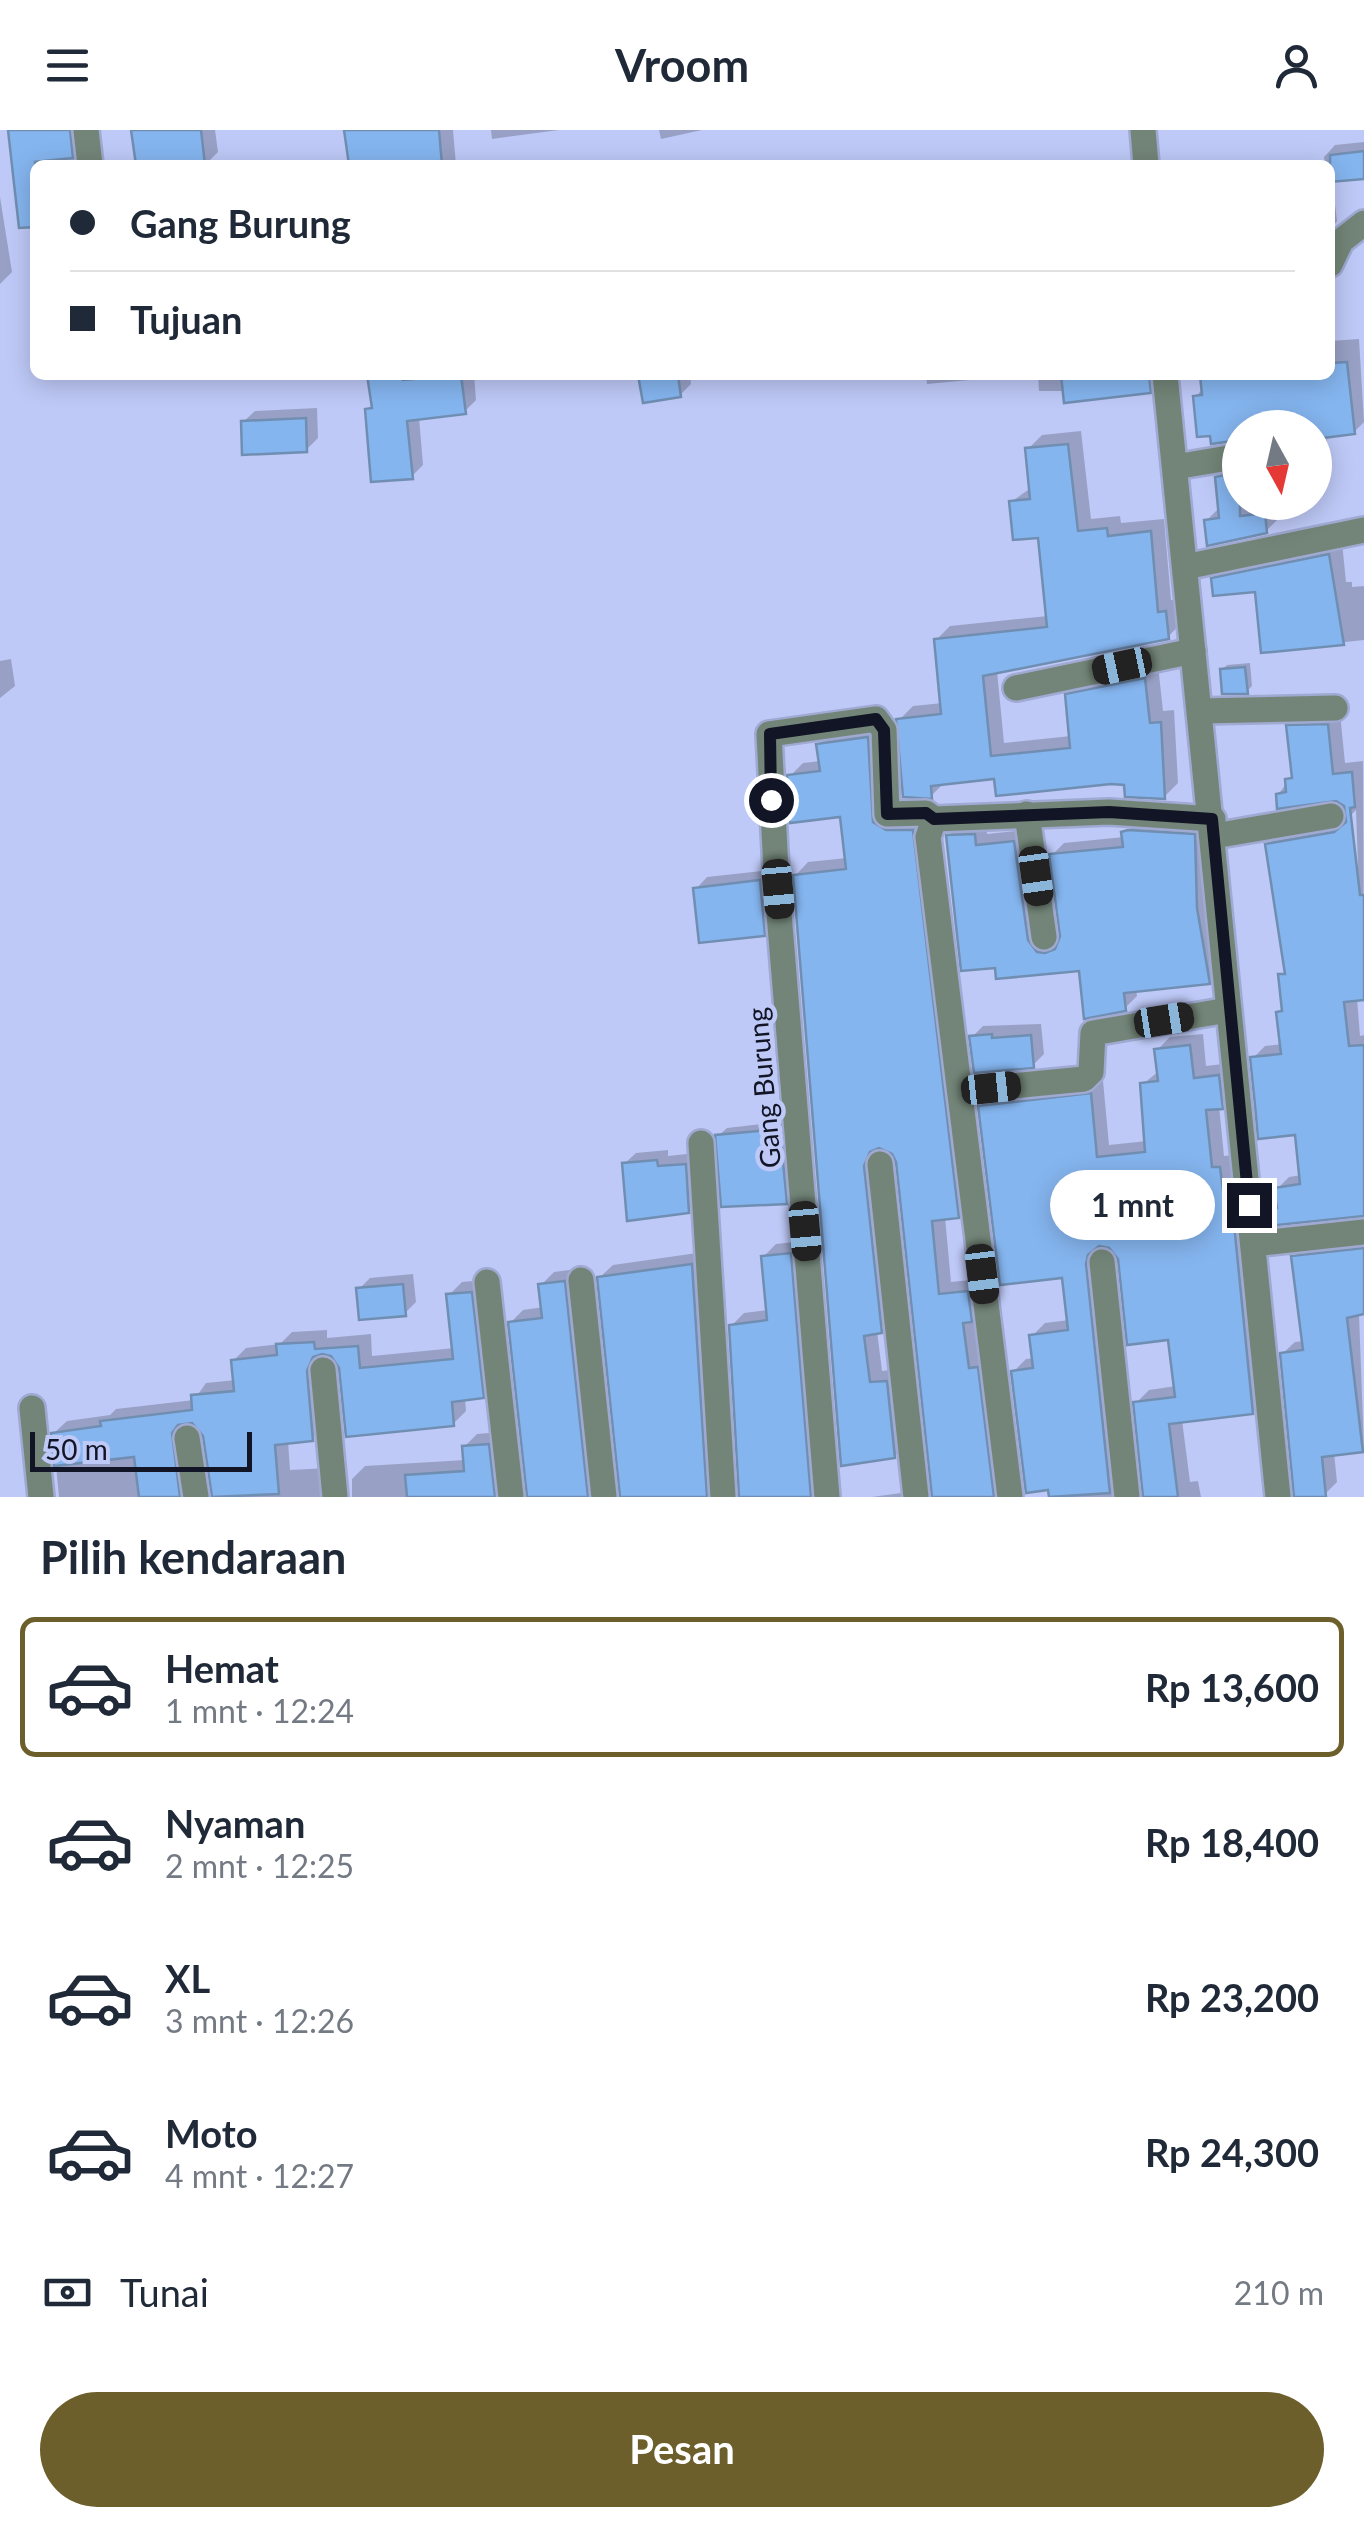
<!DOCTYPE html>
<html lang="id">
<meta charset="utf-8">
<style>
body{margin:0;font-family:Lato,sans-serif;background:#f2f2f3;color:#1f2937;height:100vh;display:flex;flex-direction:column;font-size:38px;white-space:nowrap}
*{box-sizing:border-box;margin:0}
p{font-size:32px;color:#747a83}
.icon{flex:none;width:55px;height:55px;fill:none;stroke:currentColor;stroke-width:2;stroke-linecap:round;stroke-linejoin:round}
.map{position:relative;height:1367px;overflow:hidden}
.panel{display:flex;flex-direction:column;background:#fff;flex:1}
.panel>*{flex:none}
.top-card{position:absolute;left:30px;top:30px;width:1305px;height:220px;border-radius:15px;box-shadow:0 5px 25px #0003;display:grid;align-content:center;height:220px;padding:0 40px;background:#fff}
.needle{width:65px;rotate:172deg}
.controls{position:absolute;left:1222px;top:280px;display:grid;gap:20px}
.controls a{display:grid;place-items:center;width:110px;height:110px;border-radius:50%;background:#fff;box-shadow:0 5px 25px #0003;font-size:50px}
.scale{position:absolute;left:30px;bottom:25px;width:222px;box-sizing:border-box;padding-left:10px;border:5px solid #121525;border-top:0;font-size:28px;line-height:35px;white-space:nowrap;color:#121525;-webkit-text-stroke:8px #bec9f7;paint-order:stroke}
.end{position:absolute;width:45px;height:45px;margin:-22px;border:12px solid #121525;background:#fff;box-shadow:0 0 0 5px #fff}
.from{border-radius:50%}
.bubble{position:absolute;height:70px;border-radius:35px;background:#fff;box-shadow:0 5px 25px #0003;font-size:32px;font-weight:700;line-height:70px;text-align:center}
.car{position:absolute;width:30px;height:60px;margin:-30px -15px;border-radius:12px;box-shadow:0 0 8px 2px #0007;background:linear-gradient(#222 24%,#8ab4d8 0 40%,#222 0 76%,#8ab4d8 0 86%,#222 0)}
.top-card b{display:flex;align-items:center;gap:35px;height:95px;font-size:38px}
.top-card b+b{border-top:2px solid #e0e1e3}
.top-card i{width:25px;height:25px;background:#1f2937}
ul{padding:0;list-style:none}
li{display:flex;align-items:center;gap:30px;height:140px;margin:0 20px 15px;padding:0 20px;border:5px solid transparent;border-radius:15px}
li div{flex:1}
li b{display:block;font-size:38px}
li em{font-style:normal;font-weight:700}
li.on{border-color:#6d5f2c}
li>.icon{width:90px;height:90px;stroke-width:1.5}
h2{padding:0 40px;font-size:45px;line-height:120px}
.pay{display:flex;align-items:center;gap:25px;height:110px;padding:0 40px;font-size:38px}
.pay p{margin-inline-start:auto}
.button{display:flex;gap:20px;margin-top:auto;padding:20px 40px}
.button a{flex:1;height:115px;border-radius:60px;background:#6d5f2c;color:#fff;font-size:40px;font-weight:700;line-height:115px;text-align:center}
header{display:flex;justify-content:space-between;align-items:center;height:130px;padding:0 40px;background:#fff;font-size:45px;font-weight:700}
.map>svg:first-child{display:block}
.shadow{fill:#0003;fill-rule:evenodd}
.building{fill:#85b5ef;stroke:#708eb2;stroke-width:2.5}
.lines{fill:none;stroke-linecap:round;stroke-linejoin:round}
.minor-casing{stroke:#9fa9d1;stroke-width:30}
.minor{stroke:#738578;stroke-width:25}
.route{stroke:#121525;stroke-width:12}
.labels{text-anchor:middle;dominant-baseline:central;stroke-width:9;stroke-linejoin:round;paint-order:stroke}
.street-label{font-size:28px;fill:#121525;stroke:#bec9f7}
</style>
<header><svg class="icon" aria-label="menu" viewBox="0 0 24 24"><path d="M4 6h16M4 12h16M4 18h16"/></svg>Vroom<svg class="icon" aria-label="person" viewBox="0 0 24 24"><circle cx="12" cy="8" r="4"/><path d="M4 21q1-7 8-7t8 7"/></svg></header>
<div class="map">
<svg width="1364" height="1367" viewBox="0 0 1364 1367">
<rect width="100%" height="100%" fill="#bec9f7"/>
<g class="shadow">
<polygon points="11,0 84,0 88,35 35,35 35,79 16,79"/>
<polygon points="133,0 215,0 218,22 205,35 138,35"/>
<polygon points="347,0 453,0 456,35 351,35"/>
<polygon points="491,0 559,0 492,9"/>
<polygon points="659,0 702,0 661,9"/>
<polygon points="1364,12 1364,46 1332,50 1337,91 1330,100 1330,35 1325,35 1324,27 1335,15"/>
<polygon points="0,67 12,142 0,154"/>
<polygon points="1359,209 1364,292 1354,302 1326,305 1329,332 1316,345 1315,298 1240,298 1240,309 1195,267 1204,258 1203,245 1330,245 1330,211"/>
<polygon points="370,245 474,245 476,270 465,281 419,287 423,335 412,346 367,280 374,273"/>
<polygon points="641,245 690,245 691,254 680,265"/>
<polygon points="926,245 1024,245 927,254"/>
<polygon points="1038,245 1159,245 1159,250 1149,261 1039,261"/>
<polygon points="317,278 318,308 306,320 243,292 255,281"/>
<polygon points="1081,301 1091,389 1120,386 1121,393 1164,389 1171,470 1179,469 1181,493 1168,507 997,541 1004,613 1071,606 1067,565 1081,551 1158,535 1163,581 1174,580 1178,653 1164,667 1126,653 996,646 945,652 931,666 899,590 913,576 943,573 936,510 950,496 1048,486 1040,405 1011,372 1032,357 1028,319 1042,305"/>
<polygon points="1240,333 1240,372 1277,372 1279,388 1266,401 1206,391 1220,377 1217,348 1230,335"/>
<polygon points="1342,412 1346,452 1352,452 1352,457 1364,456 1364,510 1264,521 1257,459 1214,449 1228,435"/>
<polygon points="11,529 15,556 0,568 0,531"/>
<polygon points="1250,533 1252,556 1247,561 1222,540 1227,535"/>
<path d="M1340,583L1345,633L1363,631L1364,867L1357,868L1360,906L1364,905V1083L1268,1081L1279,1070L1277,1059L1289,1047L1302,1045L1297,1002L1253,928L1265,916L1282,914L1281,845L1287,840L1268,715L1280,702L1347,691L1345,673L1330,667L1278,665L1294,643L1289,596L1301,584ZM1356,680L1358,736H1353L1351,685Z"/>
<polygon points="880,595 885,679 926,688 971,1072 958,1085 945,1087 951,1152 980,1149 1005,1367 932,1367 899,1032 894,1022 878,1015 894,1188 877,1201 882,1241 899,1239 907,1313 894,1326 843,1333 795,746 808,732 847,728 842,684 790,646 803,633 821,631 819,615 832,602"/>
<polygon points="1136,691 1206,693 1221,839 1209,851 1136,859 1137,866 1124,879 1081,838 998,847 948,706 961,694 986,693 987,704 1026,700 1049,810 1060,812 1052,725 1064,713 1124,707"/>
<polygon points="771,740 775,792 763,804 696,759 707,747"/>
<polygon points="1041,894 1044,924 1033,935 972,907 983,896"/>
<polygon points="1203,904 1206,936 1231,933 1234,963 1219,976 1224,1026 1233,1025 1265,1269 1252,1282 1182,1290 1190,1352 1198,1351 1201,1367 1146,1367 1136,1273 1149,1260 1176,1256 1170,1207 1120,1128 1109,1114 1099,1116 1123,1355 1132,1367 1052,1367 1013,1242 1026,1229 1035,1228 1032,1206 1045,1193 1069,1190 1064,1145 980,976 993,964 1103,951 1109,1015 1147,1011 1143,954 1159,941 1157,920 1170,907"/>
<polygon points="788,991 794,1063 786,1071 718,1006 727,998"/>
<polygon points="668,1020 668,1026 696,1023 699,1069 688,1081 624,1034 636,1023"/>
<polygon points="1364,1109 1364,1183 1359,1184 1364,1319 1334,1323 1337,1352 1325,1364 1296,1367 1282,1224 1295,1212 1304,1211 1294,1127 1306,1115"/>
<polygon points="803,1111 832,1367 742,1367 731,1196 744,1183 768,1180 763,1127 776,1114"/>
<polygon points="704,1122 727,1367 622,1367 599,1148 613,1135"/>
<polygon points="577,1139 608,1367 529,1367 510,1193 523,1180 544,1177 541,1155 554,1142"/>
<polygon points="413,1144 416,1172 405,1183 359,1159 370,1148"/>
<polygon points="484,1150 496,1253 482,1266 465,1268 466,1281 453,1294 330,1222 320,1223 325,1295 312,1308 288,1311 290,1340 329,1338 343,1367 214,1367 202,1297 184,1290 192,1357 200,1367 59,1367 53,1304 67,1291 110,1285 116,1279 194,1270 206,1253 236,1250 233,1231 246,1218 280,1214 292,1202 327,1200 327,1208 371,1204 372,1226 455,1218 449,1165 462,1152"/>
<polygon points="501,1302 515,1367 352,1367 352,1349 365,1336 465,1330 464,1317 477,1304"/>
<polygon points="915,1361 924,1367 872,1367"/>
</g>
<g class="building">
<polygon points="8,0 70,0 73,28 35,32 35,97 19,98"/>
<polygon points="131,0 201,0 205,35 136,35"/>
<polygon points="344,0 439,0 442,35 349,35"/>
<polygon points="1364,21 1364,49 1330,52 1330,25"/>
<polygon points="1347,232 1355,304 1315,309 1315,298 1240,298 1240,310 1211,314 1210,306 1197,307 1193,266 1202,265 1200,245 1330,245 1330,233"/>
<polygon points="367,245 403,245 403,250 461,245 466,284 407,291 413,349 371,352 365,279 372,278"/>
<polygon points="638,245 678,245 681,267 643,273"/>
<polygon points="1061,245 1149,245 1151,263 1064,273"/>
<polygon points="306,288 307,322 242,325 241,291"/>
<polygon points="1068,314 1078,401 1107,398 1108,406 1151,401 1158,482 1166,481 1169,509 983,546 991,626 1070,618 1065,564 1145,548 1150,593 1161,592 1165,669 1125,667 1124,655 1111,654 996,666 994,649 931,656 932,669 903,667 896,589 941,584 934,509 1047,497 1038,408 1013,410 1009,371 1030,369 1025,318"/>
<polygon points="1240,342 1240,386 1265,383 1267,403 1207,416 1204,390 1219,388 1215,347"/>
<polygon points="1329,424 1344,515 1261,523 1255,462 1213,466 1211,448"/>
<polygon points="1245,537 1248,564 1222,564 1220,539"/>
<polygon points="1328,594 1333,644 1352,642 1355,677 1350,678 1360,765 1364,765 1364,870 1344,872 1349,916 1364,915 1364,1086 1267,1096 1265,1080 1277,1078 1274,1058 1300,1054 1295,1005 1258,1009 1255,975 1250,927 1281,924 1276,882 1282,881 1278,844 1285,844 1265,714 1334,702 1346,692 1344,676 1336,671 1277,679 1276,664 1286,662 1285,649 1292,648 1286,595"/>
<polygon points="868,607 873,692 886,700 913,700 959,1088 932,1091 939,1164 968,1161 972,1192 963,1193 969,1238 978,1237 994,1367 932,1367 896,1032 892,1024 879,1018 870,1022 864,1036 882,1203 864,1206 870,1252 887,1251 895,1328 841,1336 793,745 846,739 840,687 790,693 787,645 820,641 816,614"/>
<polygon points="1128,700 1195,704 1197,778 1210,854 1124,863 1126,881 1084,889 1079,841 996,849 995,838 961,841 946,705 975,704 976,715 1014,711 1028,810 1037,822 1045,823 1055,819 1060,806 1049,724 1123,717 1121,702"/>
<polygon points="760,750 765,806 699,813 693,758"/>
<polygon points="992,904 992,908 1031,905 1034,938 974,943 969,906"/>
<polygon points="1190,915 1194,948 1219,945 1223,979 1206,980 1212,1037 1220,1037 1226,1085 1233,1084 1253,1284 1169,1294 1178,1367 1143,1367 1133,1272 1175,1267 1168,1210 1127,1215 1118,1129 1109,1118 1099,1116 1088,1125 1086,1134 1110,1363 1049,1367 1048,1360 1026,1363 1011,1241 1033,1238 1029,1205 1068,1200 1062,1148 1000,1155 978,976 1091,963 1097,1027 1145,1022 1140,953 1158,951 1154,919"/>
<polygon points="780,999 787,1074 721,1077 715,1005"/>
<polygon points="657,1030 658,1036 686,1034 689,1083 627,1091 622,1033"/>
<polygon points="1364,1118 1364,1184 1347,1188 1363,1322 1322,1327 1326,1367 1294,1367 1280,1223 1303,1220 1291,1126"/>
<polygon points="791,1123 811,1367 739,1367 729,1195 767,1190 761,1126"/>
<polygon points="692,1134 707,1367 620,1367 597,1147"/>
<polygon points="565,1151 588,1367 527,1367 508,1192 542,1188 538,1154"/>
<polygon points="403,1154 406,1186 359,1190 356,1158"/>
<polygon points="472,1162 484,1268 452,1272 454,1296 346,1307 339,1238 331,1226 322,1224 313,1227 307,1241 313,1311 275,1315 279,1364 212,1367 203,1306 192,1293 178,1295 172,1303 180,1367 139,1367 134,1327 54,1336 51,1303 101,1296 100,1291 192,1280 191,1265 234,1261 231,1230 277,1225 276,1214 314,1212 315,1219 358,1216 360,1238 453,1229 446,1164"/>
<polygon points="489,1314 495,1367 407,1367 405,1345 464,1341 462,1316"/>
</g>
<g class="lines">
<defs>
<g id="minor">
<polyline points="86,0 90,35"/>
<polyline points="1143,0 1146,35"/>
<polyline points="1330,134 1341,111 1364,93"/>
<polyline points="1165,245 1278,1367"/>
<polyline points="1175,337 1240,326"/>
<polyline points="1185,437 1364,400"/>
<polyline points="1016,558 1193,521"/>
<polyline points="1200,581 1335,578"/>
<polyline points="1027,684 1044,807"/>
<polyline points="934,689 928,707 1010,1367"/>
<polyline points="1214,706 1331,686"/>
<polyline points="960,961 1084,949 1091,942 1093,903 1228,880"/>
<polyline points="701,1013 723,1367"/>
<polyline points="880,1034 916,1367"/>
<polyline points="1253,1114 1364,1102"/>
<polyline points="1102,1132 1127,1367"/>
<polyline points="581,1150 604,1367"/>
<polyline points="487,1152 511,1367"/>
<polyline points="323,1240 335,1367"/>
<polyline points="32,1278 41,1367"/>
<polyline points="187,1308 196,1367"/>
<polyline points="827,1367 777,759 769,604 876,589 884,600 887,684 926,683 934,689 1109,682 1213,689"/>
</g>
</defs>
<use href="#minor" class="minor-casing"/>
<use href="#minor" class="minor"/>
</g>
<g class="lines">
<polyline class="route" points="771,670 770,604 876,589 884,600 887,684 926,683 934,689 1109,682 1212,689 1249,1075"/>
</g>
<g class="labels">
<g class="street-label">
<text transform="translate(763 958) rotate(-95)">Gang Burung</text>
</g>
</g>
</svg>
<div class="controls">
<a><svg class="needle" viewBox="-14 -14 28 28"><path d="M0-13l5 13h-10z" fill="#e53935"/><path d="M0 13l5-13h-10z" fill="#747a83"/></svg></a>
</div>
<div class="scale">50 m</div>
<i class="end from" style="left:771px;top:670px"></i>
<i class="end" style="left:1249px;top:1075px"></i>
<div class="bubble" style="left:1050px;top:1040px;width:165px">1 mnt</div>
<i class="car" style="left:1122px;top:536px;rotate:258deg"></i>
<i class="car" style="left:1036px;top:746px;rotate:172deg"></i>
<i class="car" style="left:778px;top:759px;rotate:175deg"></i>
<i class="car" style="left:1164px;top:890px;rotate:81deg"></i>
<i class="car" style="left:991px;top:958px;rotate:84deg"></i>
<i class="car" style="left:805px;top:1101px;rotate:175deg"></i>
<i class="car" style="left:982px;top:1144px;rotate:173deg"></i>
<div class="top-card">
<b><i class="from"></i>Gang Burung</b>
<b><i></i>Tujuan</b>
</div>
</div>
<section class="panel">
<h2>Pilih kendaraan</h2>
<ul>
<li class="on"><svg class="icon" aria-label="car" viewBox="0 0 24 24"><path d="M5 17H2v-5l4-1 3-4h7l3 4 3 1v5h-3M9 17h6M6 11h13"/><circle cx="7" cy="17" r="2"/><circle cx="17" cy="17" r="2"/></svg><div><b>Hemat</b><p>1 mnt · 12:24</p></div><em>Rp 13,600</em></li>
<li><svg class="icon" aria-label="car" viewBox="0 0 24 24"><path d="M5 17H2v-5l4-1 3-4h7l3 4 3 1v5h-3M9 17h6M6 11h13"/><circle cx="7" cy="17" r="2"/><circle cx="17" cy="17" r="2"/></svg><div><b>Nyaman</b><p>2 mnt · 12:25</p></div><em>Rp 18,400</em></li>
<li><svg class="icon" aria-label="car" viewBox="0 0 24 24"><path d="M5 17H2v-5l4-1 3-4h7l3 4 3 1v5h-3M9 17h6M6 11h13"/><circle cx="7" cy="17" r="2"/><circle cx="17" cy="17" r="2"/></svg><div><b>XL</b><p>3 mnt · 12:26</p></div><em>Rp 23,200</em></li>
<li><svg class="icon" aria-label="car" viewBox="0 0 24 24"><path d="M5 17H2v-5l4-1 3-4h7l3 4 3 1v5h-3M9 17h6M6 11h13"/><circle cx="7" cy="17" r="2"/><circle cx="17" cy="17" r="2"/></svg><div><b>Moto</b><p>4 mnt · 12:27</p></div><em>Rp 24,300</em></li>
</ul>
<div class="pay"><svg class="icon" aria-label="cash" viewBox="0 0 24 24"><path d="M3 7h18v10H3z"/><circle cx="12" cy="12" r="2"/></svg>Tunai<p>210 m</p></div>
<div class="button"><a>Pesan</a></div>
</section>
